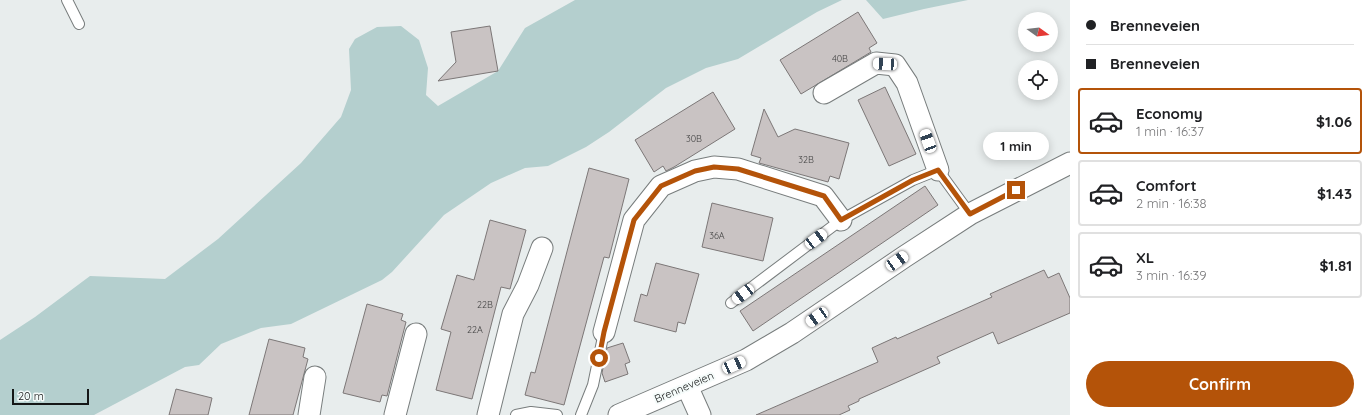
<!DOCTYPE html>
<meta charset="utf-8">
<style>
body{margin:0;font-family:Quicksand,sans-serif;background:#f2f2f2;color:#202124;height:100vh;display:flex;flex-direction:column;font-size:15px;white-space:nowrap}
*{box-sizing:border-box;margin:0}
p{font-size:13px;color:#757577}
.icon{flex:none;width:22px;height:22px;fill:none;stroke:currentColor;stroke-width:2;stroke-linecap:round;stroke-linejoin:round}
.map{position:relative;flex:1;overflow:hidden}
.panel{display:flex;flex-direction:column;background:#fff;width:300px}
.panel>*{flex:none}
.guide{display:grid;align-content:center;height:88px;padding:0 16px;background:#fff}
.needle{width:26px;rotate:105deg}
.controls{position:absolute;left:1018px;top:12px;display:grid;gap:8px}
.controls a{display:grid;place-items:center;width:40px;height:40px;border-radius:50%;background:#fff;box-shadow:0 2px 10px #0003;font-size:20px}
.scale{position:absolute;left:12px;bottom:10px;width:77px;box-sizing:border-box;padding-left:4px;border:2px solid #151717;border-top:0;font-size:11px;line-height:14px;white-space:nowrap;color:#151717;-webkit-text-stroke:3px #f5fbfa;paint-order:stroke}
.end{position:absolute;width:18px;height:18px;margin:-9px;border:5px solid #b45309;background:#fff;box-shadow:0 0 0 2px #fff}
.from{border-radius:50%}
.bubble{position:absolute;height:28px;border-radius:14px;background:#fff;box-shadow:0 2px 10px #0003;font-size:13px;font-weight:700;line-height:28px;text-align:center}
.car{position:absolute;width:12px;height:24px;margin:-12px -6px;border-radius:5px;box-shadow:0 0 3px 1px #0007;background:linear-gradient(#fff 24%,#345 0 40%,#fff 0 76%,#345 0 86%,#fff 0)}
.guide b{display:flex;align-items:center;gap:14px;height:38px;font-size:15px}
.guide b+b{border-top:1px solid #e0e0e0}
.guide i{width:10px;height:10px;background:#202124}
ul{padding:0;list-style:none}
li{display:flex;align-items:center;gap:12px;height:66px;margin:0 8px 6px;padding:0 8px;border:2px solid #e0e0e0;border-radius:4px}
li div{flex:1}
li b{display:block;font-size:15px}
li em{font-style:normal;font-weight:700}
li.on{border-color:#b45309}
li>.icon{width:36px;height:36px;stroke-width:1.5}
.button{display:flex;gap:8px;margin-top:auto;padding:8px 16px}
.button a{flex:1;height:46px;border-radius:24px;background:#b45309;color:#fff;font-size:16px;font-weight:700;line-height:46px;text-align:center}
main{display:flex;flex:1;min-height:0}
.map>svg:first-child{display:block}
.green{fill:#b4cfce}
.building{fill:#c9c3c3;stroke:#7c7777}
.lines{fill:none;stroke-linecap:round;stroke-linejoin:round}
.service-casing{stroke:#787d7d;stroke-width:12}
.minor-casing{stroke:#787d7d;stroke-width:23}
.service{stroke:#fff;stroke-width:10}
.minor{stroke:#fff;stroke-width:21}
.route{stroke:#b45309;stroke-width:5}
.labels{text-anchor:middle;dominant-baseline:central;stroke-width:4;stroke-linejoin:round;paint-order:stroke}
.number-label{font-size:9px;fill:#424242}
.street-label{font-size:11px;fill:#151717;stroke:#f5fbfa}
</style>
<main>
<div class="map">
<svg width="1070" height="415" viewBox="0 0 1070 415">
<rect width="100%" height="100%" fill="#e8eded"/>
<g class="green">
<polygon points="575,0 842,0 817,12 738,59 706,68 666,88 609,132 586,147 548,166 525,168 491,183 444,215 392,272 382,280 291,324 261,328 221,344 199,365 185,367 94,415 0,415 0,340 35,317 90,276 165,279 218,239 301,163 341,117 351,90 349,49 355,39 377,27 401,26 419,40 428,68 426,95 438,106 498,71 525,28"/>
<polygon points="866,0 968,0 924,9 883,19"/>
</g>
<g class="building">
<polygon points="858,12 877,43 869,48 871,52 801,94 780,60"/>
<polygon points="490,26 498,71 438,81 456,62 451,32"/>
<polygon points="885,87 916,154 889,166 858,100"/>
<polygon points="713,92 735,129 674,167 666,171 663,166 654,172 635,140"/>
<polygon points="764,109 778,137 795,129 849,143 839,179 830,176 828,182 759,163 761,158 751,155"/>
<polygon points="589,168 629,179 609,258 604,257 564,405 525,395 531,372 535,373"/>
<polygon points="925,186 938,205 753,331 740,311"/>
<polygon points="712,203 773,218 763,261 702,247"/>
<polygon points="490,220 526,230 510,289 501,287 472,399 436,390 451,332 441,329 457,275 474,280"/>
<polygon points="656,263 699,274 685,324 678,322 676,332 634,321 641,294 647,296"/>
<polygon points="1044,270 1048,278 1059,273 1070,298 1070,313 998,344 993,332 937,357 940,363 859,399 859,401 848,406 850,410 839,415 756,415 878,362 872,348 896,337 897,339 992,297 990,294"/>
<polygon points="367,304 403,314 401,320 406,322 387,396 382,395 380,402 343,393"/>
<polygon points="269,339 305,348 303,357 308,359 293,415 249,415"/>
<polygon points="623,343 630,362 625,364 628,374 605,382 602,373 607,348"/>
<polygon points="176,389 212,398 208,415 169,415"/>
</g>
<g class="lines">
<defs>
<g id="service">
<polyline points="67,0 79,24"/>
<polyline points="731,303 841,220 913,180 938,170 970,214"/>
<polyline points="516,415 531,412 557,415"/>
<polyline points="581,415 593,385 604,332"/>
</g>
<g id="minor">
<polyline points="824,93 876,63 895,65 907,83 938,170"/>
<polyline points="604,332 634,220 661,186 695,171 714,167 738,169 823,196 841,220"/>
<polyline points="687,386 700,415"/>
<polyline points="309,415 315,377"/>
<polyline points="395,415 416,334"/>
<polyline points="488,415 513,314 528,285 542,248"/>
<polyline points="619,415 746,360 792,333 904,257 970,214 1070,163"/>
</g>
</defs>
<use href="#service" class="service-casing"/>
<use href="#minor" class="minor-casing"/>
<use href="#service" class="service"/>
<use href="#minor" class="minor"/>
</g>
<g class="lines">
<polyline class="route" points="599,358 604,332 634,220 661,186 695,171 714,167 738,169 824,196 841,220 913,180 938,170 970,214 1016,190"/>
</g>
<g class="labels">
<g class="number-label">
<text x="840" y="58">40B</text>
<text x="694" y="138">30B</text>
<text x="806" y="159">32B</text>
<text x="717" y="235">36A</text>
<text x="485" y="304">22B</text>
<text x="475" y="329">22A</text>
</g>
<g class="street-label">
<text transform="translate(684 387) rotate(-23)">Brenneveien</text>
</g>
</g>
</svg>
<div class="controls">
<a><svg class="needle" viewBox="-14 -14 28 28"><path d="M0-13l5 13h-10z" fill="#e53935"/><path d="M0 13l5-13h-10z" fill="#757577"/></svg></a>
<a><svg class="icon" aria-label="locate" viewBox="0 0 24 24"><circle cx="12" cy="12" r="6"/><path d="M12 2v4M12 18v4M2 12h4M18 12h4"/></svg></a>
</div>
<div class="scale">20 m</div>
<i class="end from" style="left:599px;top:358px"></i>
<i class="end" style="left:1016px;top:190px"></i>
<div class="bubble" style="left:983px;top:132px;width:66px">1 min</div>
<i class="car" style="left:885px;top:64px;rotate:273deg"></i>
<i class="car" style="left:928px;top:141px;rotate:340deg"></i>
<i class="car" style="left:816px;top:239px;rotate:53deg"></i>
<i class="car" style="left:897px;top:261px;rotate:55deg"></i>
<i class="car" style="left:743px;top:294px;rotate:233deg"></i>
<i class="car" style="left:817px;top:317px;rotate:236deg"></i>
<i class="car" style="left:734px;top:365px;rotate:66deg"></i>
</div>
<section class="panel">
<div class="guide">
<b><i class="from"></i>Brenneveien</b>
<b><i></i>Brenneveien</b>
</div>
<ul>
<li class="on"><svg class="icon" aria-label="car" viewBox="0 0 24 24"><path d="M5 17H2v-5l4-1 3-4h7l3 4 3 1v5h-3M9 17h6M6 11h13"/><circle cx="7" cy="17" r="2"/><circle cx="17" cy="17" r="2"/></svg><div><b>Economy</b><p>1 min · 16:37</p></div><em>$1.06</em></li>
<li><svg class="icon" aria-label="car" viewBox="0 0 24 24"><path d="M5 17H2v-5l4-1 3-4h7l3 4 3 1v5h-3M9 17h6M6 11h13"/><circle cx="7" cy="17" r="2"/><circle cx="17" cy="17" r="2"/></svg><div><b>Comfort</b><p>2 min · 16:38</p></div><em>$1.43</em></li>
<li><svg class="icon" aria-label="car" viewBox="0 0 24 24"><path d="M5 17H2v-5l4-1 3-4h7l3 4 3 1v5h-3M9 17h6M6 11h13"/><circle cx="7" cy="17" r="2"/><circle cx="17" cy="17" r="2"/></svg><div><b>XL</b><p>3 min · 16:39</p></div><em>$1.81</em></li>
</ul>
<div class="button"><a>Confirm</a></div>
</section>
</main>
